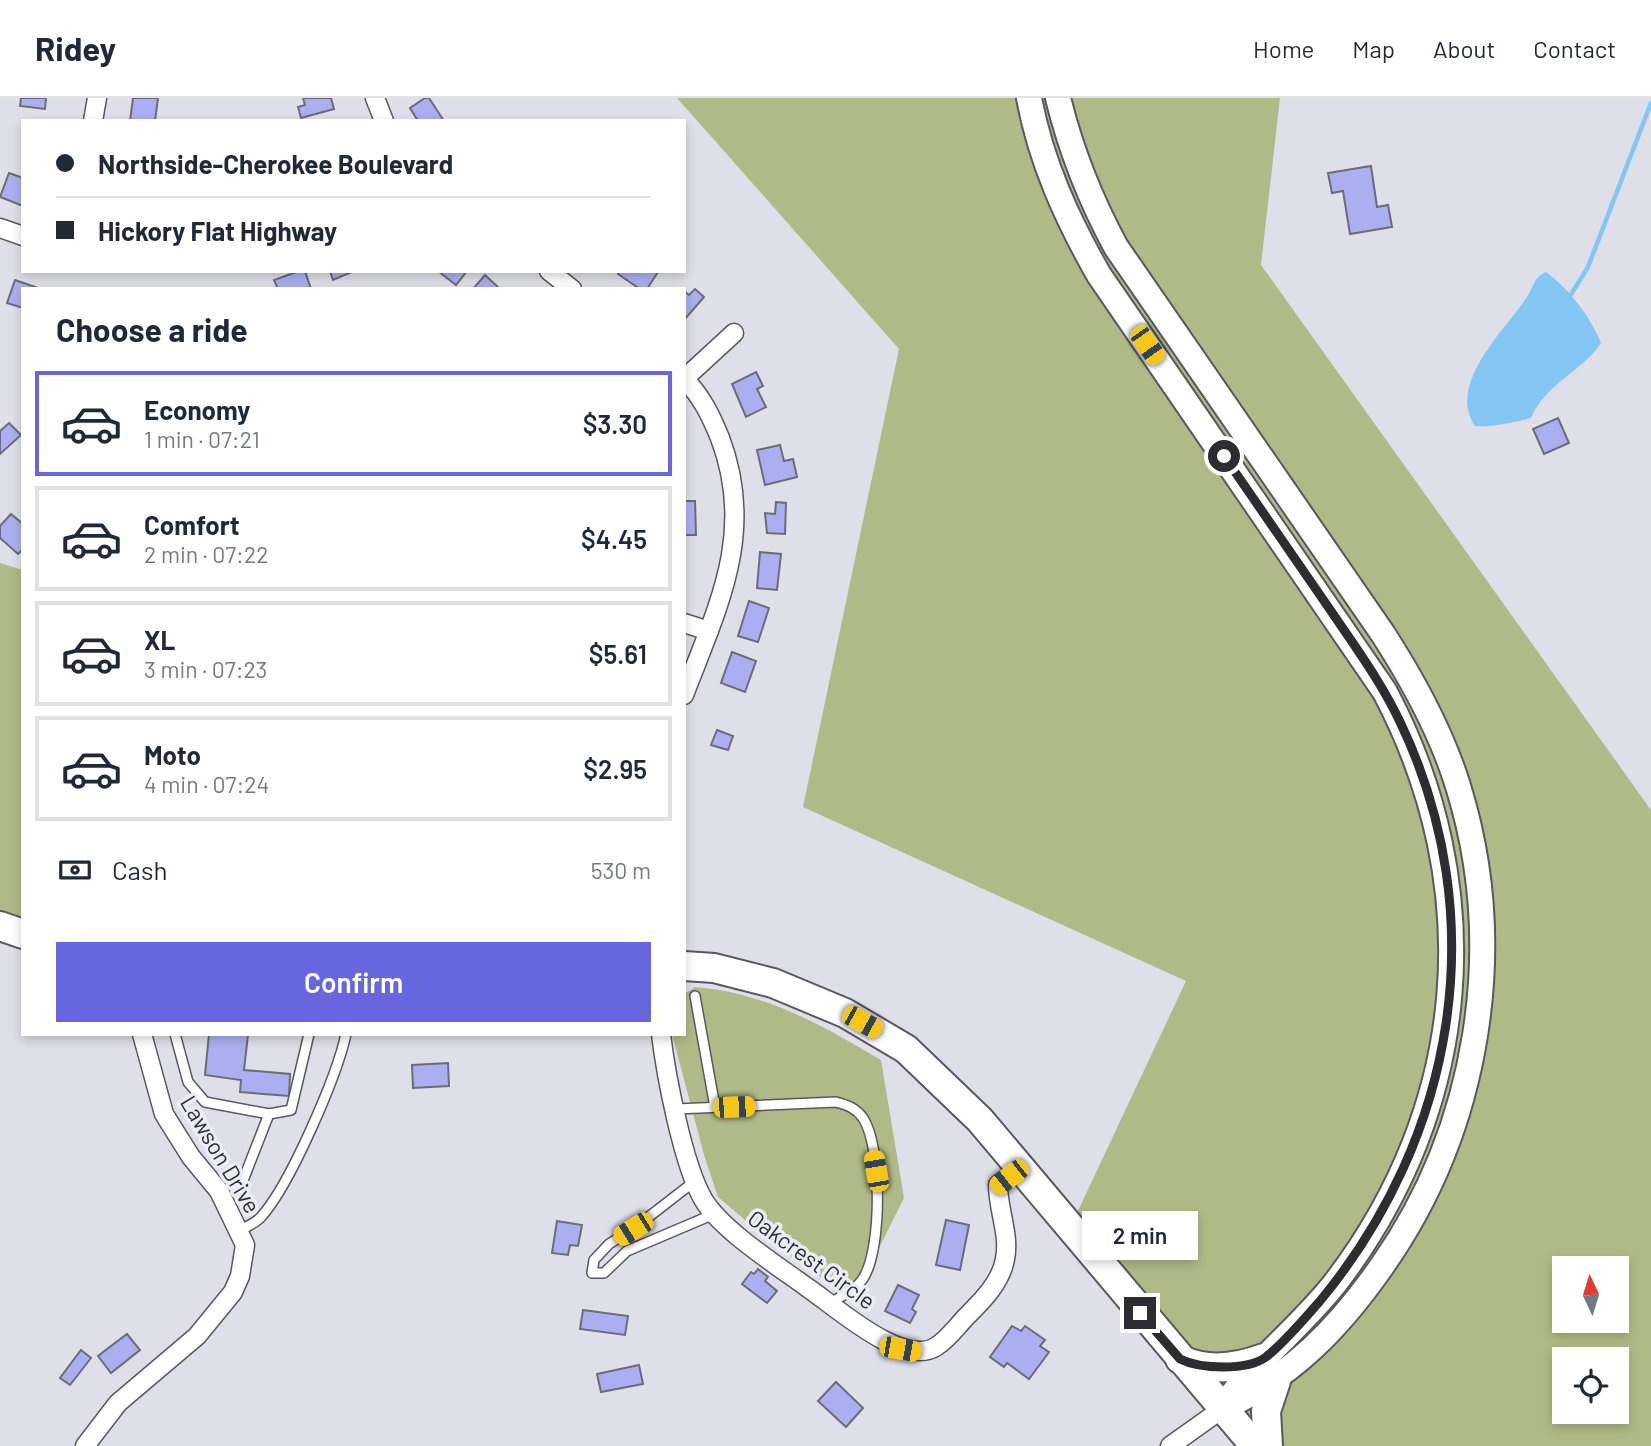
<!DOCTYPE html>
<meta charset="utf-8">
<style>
body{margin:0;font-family:Barlow,sans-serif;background:#f2f2f3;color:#1f2937;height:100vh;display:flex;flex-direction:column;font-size:26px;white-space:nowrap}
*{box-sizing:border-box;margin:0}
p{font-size:23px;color:#747a83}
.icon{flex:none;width:38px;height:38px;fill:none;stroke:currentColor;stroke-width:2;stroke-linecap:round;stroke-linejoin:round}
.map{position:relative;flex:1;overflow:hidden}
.panel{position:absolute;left:21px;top:189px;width:665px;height:749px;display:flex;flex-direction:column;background:#fff;border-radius:0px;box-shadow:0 4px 10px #0003}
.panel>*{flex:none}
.guide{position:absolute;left:21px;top:21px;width:665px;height:154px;border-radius:0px;box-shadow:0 4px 10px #0003;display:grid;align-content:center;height:154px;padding:0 35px;background:#fff}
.needle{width:46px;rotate:356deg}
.tools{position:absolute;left:1552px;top:1158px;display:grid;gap:14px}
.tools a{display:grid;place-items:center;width:77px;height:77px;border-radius:0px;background:#fff;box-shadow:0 4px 10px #0003;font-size:35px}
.end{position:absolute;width:32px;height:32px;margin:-16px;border:9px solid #2d2d31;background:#fff;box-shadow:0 0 0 4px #fff}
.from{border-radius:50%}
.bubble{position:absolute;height:49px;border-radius:0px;background:#fff;box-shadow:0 4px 10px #0003;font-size:23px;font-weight:600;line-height:49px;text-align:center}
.car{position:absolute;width:21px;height:42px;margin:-21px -10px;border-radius:9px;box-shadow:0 0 5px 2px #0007;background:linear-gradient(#f5c518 24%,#345 0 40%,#f5c518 0 76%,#345 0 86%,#f5c518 0)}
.guide b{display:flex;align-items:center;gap:24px;height:66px;font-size:26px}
.guide b+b{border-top:2px solid #e0e1e3}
.guide i{width:18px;height:18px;background:#1f2937}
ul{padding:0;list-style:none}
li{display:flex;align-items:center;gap:21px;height:105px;margin:0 14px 10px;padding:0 21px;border:4px solid #e0e1e3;border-radius:0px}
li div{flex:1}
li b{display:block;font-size:26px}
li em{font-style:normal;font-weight:600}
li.on{border-color:#6866df}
li>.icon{width:63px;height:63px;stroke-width:1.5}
h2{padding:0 35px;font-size:32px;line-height:84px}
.pay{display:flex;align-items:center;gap:18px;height:77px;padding:0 35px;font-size:26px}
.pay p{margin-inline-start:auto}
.cta{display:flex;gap:14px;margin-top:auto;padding:14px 35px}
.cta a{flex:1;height:80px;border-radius:0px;background:#6866df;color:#fff;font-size:28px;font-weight:600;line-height:80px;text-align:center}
header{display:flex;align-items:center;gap:42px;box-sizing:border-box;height:98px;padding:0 35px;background:#fff;border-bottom:2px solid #e0e1e3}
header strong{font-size:33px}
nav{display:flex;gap:38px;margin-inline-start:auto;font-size:24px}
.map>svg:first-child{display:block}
.green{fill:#b0ba86;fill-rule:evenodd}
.water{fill:#83c6f3}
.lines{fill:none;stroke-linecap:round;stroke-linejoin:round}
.stream{stroke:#83c6f3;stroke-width:4.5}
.building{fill:#abaff1;stroke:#6b6c74;stroke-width:2}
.lane-casing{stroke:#575860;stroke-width:12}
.street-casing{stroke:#575860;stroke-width:21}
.secondary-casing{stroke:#575860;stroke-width:28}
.primary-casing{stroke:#575860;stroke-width:32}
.lane{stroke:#fff;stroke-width:9}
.street{stroke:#fff;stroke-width:18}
.secondary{stroke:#fff;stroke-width:24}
.primary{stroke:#fff;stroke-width:28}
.route{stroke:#2d2d31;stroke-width:9}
.labels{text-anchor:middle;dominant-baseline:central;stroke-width:7;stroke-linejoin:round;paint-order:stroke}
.street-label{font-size:23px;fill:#2d2d31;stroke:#ebecf6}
</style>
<header>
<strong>Ridey</strong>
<nav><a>Home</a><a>Map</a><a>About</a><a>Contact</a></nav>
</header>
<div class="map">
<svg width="1651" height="1348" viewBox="0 0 1651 1348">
<rect width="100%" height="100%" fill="#dedfe8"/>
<g class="green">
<path d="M677,0H1280L1261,167L1651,712V1348H1257L1077,1115L1186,883L803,709L899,251ZM1564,1171H1617V1223H1564ZM1564,1262H1617V1314H1564Z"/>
<polygon points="0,465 23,472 23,837 0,829"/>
<path d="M695,889C766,895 820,926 881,962L904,1100L853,1202L773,1146L718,1099L704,1057L672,936H684V896Z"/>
</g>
<path class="water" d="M1546,174C1568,190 1591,219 1601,245C1583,273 1547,284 1531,320C1515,324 1490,330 1475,328C1446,286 1506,231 1527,199C1534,188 1534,179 1546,174Z"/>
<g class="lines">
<polyline class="stream" points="1570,198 1588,169 1651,5"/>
</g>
<g class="building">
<polygon points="21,0 46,0 45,11 20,8"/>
<polygon points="133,0 158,0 155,23 130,23"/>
<polygon points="303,0 331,0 334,11 301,20 298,9 305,7"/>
<polygon points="425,0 429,0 444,23 418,23 410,10"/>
<polygon points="1371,68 1377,109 1388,107 1392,129 1350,136 1343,93 1332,95 1328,75"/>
<polygon points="9,75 23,80 23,108 0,99"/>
<polygon points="299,173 305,173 311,191 278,191 274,182"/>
<polygon points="330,173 354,173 333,182"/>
<polygon points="438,173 467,173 456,187"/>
<polygon points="620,173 658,173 658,174 647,191 640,191 618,176"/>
<polygon points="485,177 500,191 473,191"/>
<polygon points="15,182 41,191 23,191 23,210 7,205"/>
<polygon points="695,191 704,199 685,221 684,193 689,197"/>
<polygon points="756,274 763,288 757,291 766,309 746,319 732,286"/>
<polygon points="1558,320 1569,345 1544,356 1533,331"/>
<polygon points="9,325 21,337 0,356 0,333"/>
<polygon points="780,347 784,363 793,361 797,379 765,387 757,352"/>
<polygon points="684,403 695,403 696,437 684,437"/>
<polygon points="776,404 786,405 785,436 767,435 765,415 775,416"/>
<polygon points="11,416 23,426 23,451 18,456 0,440 0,428"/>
<polygon points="760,454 781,456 777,492 757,490"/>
<polygon points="749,503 769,510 758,544 738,538"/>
<polygon points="732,554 756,563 745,594 721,585"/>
<polygon points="717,632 733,638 728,652 711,647"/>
<polygon points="209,936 248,937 244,972 290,976 289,998 240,994 241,982 205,977"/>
<polygon points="448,965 449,988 413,990 412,967"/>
<polygon points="946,1122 969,1127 960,1172 936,1167"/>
<polygon points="557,1123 582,1127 578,1148 570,1147 568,1157 552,1155"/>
<polygon points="758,1171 768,1179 765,1183 777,1193 767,1205 742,1186 751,1174 754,1176"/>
<polygon points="898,1187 919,1197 912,1211 916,1214 910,1225 885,1213"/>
<polygon points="583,1212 628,1218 625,1237 580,1231"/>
<polygon points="1012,1228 1021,1233 1025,1228 1045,1242 1040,1248 1049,1254 1029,1281 1007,1265 1004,1269 990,1259"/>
<polygon points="127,1236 140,1252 111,1275 98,1258"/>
<polygon points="81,1252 91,1260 70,1287 60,1280"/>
<polygon points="639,1267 643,1286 601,1294 597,1276"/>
<polygon points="836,1284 863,1310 846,1329 818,1303"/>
</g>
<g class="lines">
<defs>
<g id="lane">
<polyline points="695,898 715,1009"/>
<polyline points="175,936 188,984 205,1004 269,1016 291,1012 309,936"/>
<path d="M676,1011L836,1004C847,1007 856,1010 863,1020C882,1049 882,1149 864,1179C857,1191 842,1198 830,1205"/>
<polyline points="695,1083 633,1131 609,1146 594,1162 592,1175 604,1175 627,1153 714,1116"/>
<polyline points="242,1085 269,1016"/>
<path d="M238,1133C246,1129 256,1125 261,1119C290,1087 337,978 346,936"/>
</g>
<g id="street">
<polyline points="375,0 384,23"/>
<polyline points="93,23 97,0"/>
<polyline points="0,130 23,138"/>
<polyline points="549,173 572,191"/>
<path d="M684,281C701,297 711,318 720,340C756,435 718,508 684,597"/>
<polyline points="684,281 734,235"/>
<polyline points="684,525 709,533"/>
<path d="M661,936C666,978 683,1066 703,1101C721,1132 778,1168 808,1190C836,1209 904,1271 937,1248C948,1241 958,1227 967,1218C983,1202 1001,1184 1005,1161C1010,1137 998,1112 998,1087L1021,1070"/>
<polyline points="85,1348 118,1305 197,1238 233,1194 240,1178 245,1147 219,1093 191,1059 164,1016 142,936"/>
<polyline points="1170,1348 1222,1311"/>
</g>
<g id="secondary">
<path d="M1029,0C1041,64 1067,121 1099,177L1385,594C1488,790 1470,1008 1336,1184C1301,1229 1255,1263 1222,1310"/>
<path d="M1058,0C1071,53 1090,101 1116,149L1383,536C1414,584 1441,633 1458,688C1508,849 1479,1030 1382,1168C1338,1231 1292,1278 1222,1311"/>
</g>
<g id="primary">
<polyline points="0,828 23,836"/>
<polyline points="684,868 714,870 773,885 845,915 906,951 980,1022 1255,1348"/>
<path d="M1180,1261C1206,1274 1237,1270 1264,1260"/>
<polyline points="1268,1348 1266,1313 1276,1283"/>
</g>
</defs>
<use href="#lane" class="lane-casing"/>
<use href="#street" class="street-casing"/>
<use href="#secondary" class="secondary-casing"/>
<use href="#primary" class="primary-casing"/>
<use href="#lane" class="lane"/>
<use href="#street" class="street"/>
<use href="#secondary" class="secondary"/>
<use href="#primary" class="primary"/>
</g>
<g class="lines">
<path class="route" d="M1140,1215L1180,1261C1200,1271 1247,1273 1266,1259C1285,1244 1304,1221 1320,1203C1456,1039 1493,820 1401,626C1382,585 1356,550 1331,513C1295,461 1259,409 1224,358"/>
</g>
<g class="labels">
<g class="street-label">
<text transform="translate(221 1056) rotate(59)">Lawson Drive</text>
<text transform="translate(812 1161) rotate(36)">Oakcrest Circle</text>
</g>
</g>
</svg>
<div class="tools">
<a><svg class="needle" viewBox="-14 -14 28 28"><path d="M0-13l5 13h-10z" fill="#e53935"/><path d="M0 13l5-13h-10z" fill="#747a83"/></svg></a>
<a><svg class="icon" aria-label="locate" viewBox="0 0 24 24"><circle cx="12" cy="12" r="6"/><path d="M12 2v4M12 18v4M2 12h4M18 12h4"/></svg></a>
</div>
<i class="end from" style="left:1224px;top:358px"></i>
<i class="end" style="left:1140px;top:1215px"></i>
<div class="bubble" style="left:1082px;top:1113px;width:116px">2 min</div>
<i class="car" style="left:1147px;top:247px;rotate:145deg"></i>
<i class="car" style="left:862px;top:924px;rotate:119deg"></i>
<i class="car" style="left:734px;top:1009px;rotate:88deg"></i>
<i class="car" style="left:876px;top:1073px;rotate:350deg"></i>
<i class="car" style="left:1009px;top:1079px;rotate:232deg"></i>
<i class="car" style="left:633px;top:1131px;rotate:238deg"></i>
<i class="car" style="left:900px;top:1251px;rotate:100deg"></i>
<div class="guide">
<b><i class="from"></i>Northside-Cherokee Boulevard</b>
<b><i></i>Hickory Flat Highway</b>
</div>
<section class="panel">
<h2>Choose a ride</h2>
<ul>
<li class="on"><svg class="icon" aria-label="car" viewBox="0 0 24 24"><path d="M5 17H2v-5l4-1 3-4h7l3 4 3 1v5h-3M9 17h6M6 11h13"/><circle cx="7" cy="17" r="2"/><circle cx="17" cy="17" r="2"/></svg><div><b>Economy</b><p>1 min · 07:21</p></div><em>$3.30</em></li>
<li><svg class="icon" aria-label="car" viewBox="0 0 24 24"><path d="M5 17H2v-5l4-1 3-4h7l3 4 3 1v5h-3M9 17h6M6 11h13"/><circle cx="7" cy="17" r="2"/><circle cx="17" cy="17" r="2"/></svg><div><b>Comfort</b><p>2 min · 07:22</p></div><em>$4.45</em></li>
<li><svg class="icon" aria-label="car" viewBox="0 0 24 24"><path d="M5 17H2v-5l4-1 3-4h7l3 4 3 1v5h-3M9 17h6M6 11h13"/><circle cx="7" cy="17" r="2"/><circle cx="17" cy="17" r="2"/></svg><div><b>XL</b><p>3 min · 07:23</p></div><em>$5.61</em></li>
<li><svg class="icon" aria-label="car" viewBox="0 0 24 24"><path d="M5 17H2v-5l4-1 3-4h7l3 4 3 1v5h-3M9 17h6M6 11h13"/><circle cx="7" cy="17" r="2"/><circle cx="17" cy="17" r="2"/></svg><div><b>Moto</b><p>4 min · 07:24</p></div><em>$2.95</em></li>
</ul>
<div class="pay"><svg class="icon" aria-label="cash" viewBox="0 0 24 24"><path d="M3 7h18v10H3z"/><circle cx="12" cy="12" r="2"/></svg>Cash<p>530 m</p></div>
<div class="cta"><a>Confirm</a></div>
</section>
</div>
